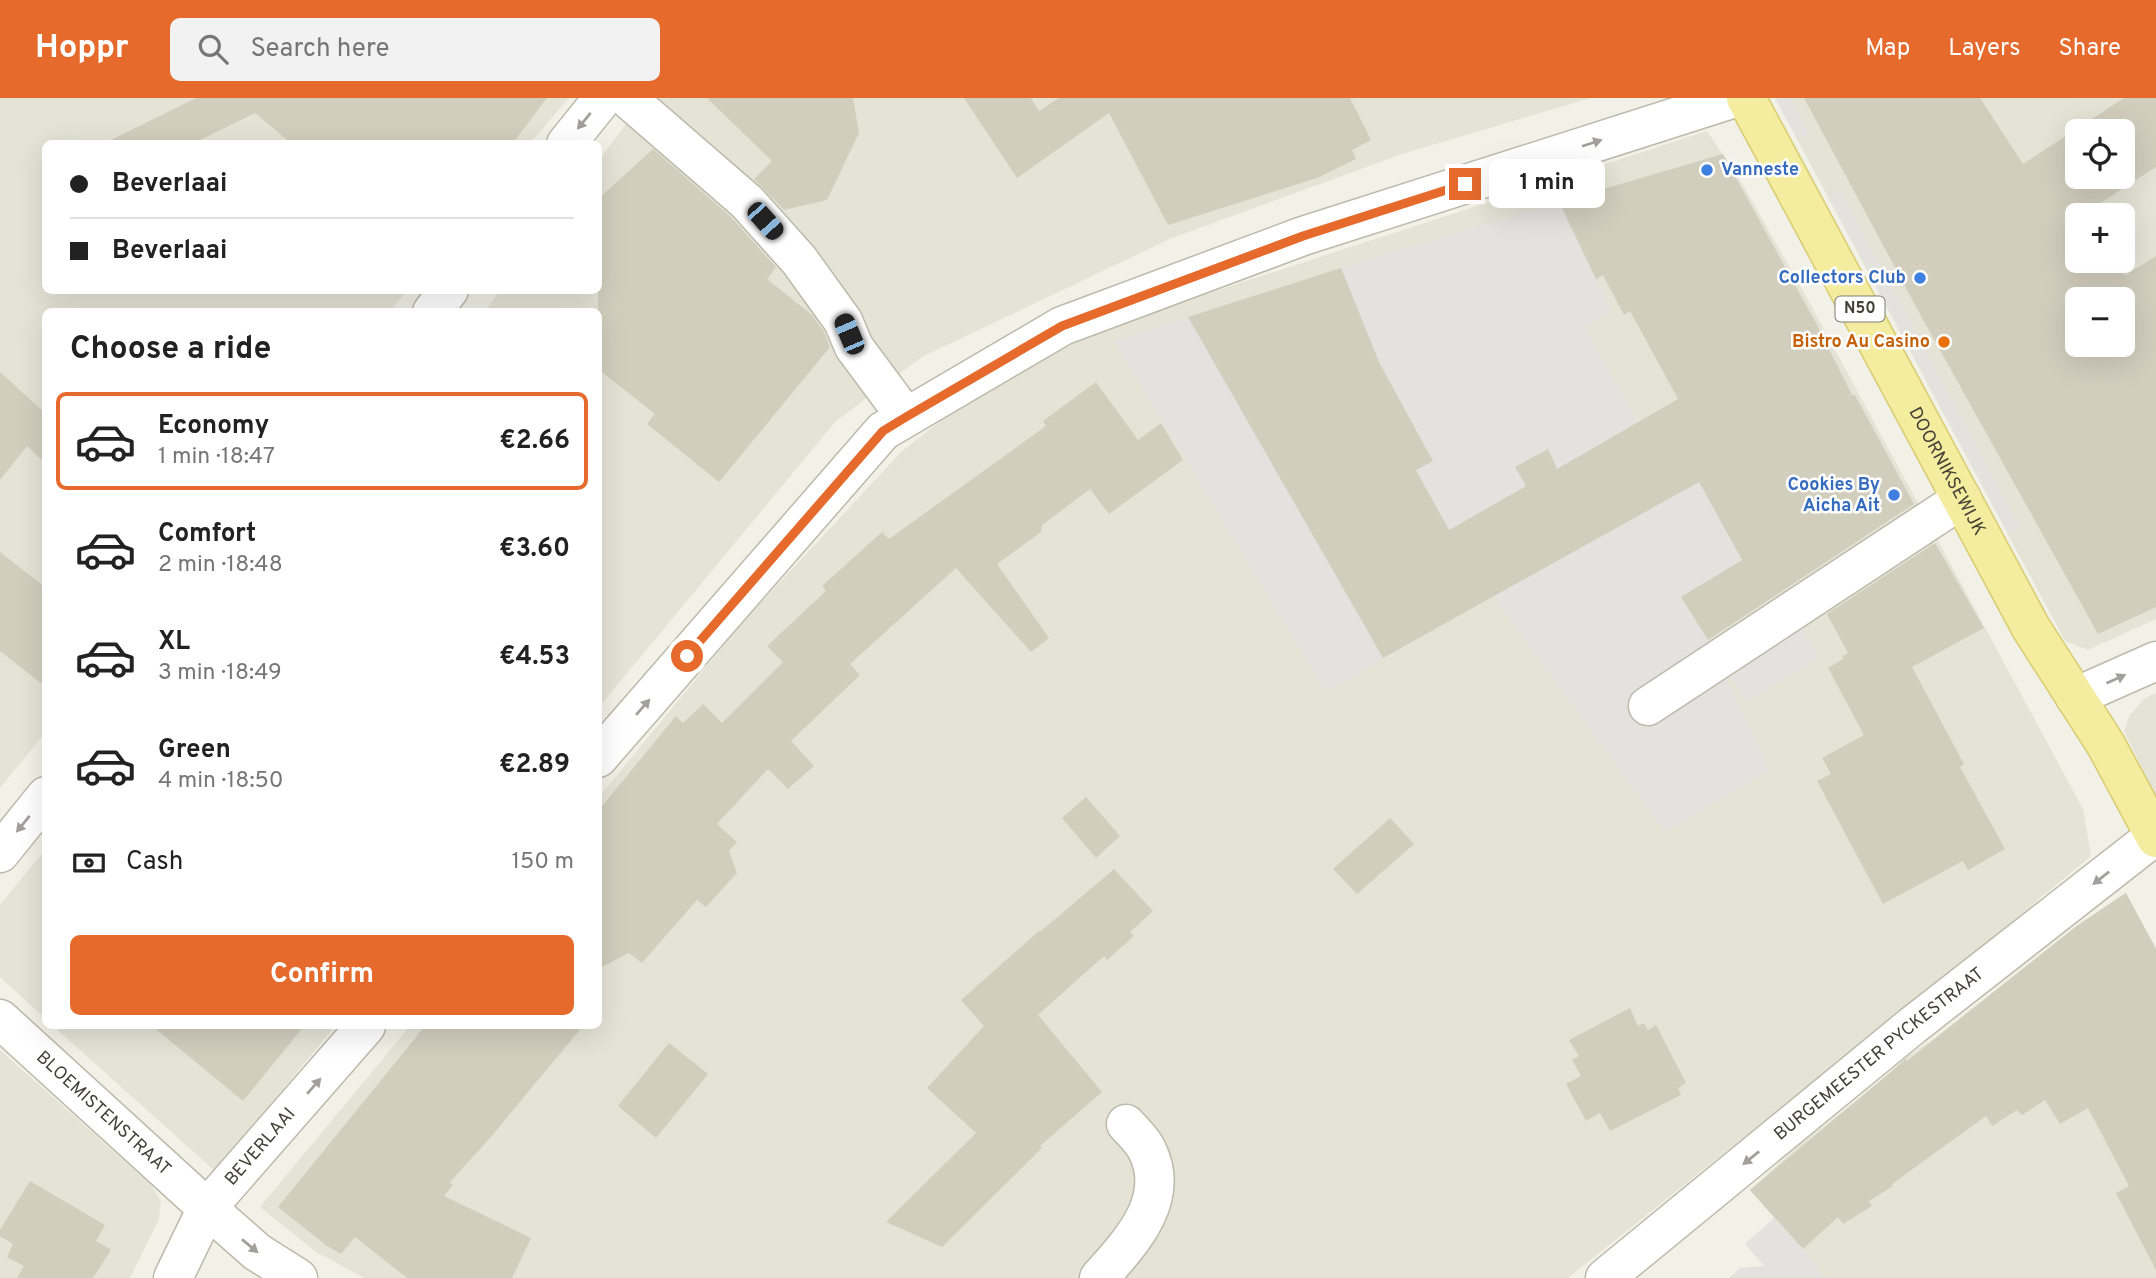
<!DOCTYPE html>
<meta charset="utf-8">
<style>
body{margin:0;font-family:Overpass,sans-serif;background:#f2f2f2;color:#222;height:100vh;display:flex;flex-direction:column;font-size:26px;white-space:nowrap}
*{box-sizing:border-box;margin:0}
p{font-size:23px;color:#767676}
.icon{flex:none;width:38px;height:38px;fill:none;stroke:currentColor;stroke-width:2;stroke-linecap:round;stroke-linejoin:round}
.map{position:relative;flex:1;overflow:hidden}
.details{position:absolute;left:42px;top:210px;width:560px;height:721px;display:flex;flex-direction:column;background:#fff;border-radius:10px;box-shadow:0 7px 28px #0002}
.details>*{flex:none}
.banner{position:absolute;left:42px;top:42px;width:560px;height:154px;border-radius:10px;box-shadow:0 7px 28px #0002;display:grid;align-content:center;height:154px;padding:0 28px;background:#fff}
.controls{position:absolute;left:2065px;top:21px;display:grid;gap:14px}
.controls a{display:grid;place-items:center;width:70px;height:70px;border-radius:10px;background:#fff;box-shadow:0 7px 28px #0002;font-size:35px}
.end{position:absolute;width:32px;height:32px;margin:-16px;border:9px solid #e56a2c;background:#fff;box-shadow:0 0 0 4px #fff}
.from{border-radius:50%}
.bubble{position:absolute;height:49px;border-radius:10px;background:#fff;box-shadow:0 7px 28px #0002;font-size:23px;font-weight:700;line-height:49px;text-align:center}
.car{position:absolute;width:21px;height:42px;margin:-21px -10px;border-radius:9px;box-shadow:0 0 5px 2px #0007;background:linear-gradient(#222 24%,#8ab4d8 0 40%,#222 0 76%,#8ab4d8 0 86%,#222 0)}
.banner b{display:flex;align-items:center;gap:24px;height:66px;font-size:26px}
.banner b+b{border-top:2px solid #e0e0e0}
.banner i{width:18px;height:18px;background:#222}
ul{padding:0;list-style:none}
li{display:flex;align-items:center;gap:21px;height:98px;margin:0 14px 10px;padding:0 14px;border:4px solid transparent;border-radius:10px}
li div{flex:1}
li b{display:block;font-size:26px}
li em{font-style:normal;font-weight:700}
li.on{border-color:#e56a2c}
li>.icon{width:63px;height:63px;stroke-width:1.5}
h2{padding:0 28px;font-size:32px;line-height:84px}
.pay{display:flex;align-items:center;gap:18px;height:77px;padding:0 28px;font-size:26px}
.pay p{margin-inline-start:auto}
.cta{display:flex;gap:14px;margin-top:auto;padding:14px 28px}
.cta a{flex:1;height:80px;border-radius:10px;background:#e56a2c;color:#fff;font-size:28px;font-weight:700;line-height:80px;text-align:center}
header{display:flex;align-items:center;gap:42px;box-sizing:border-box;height:98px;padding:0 35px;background:#e56a2c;color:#fff}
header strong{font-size:33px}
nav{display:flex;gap:38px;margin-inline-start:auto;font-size:24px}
.search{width:490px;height:63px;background:#f2f2f2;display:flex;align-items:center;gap:18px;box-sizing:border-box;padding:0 24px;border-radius:10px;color:#767676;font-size:26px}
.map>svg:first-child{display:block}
.residential{fill:#e5e3d6;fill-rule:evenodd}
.parking{fill:#e3e2df}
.building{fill:#d2cebe;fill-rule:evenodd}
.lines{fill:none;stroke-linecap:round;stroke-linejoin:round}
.minor-casing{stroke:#bcbaab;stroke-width:41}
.major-casing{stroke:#d8cc70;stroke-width:41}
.minor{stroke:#fff;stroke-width:38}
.major{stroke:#f4ec9e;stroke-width:38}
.oneway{fill:#a2a09b}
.route{stroke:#e56a2c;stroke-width:9}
.shop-dot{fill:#3f7fe0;stroke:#fff;stroke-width:2.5}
.food-dot{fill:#e8710a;stroke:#fff;stroke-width:2.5}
.labels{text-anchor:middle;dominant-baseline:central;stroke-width:5;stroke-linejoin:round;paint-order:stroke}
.shield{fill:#fff;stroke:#7c7b73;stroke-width:2}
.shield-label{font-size:16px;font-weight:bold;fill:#444237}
.shop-label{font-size:18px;font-weight:bold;fill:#366cbe;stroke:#fff;text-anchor:end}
.food-label{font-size:18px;font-weight:bold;fill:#c56008;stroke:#fff;text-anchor:end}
.street-label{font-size:18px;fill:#444237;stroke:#fff}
</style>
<header>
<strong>Hoppr</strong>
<div class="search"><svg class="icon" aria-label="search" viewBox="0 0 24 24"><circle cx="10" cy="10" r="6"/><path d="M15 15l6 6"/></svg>Search here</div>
<nav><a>Map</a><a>Layers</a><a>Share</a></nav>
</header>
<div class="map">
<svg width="2156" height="1180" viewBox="0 0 2156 1180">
<rect width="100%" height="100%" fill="#f2f1e7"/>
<g class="residential">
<polygon points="0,0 569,0 530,45 46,46 46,192 407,193 390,213 46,214 45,635 0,690"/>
<polygon points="645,0 1591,0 1402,56 1172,140 922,259 836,323 599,609 598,214 484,214 500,193 598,192 599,62"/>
<path d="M1775,0H2156V521L2088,552L2065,543ZM2077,33H2123V79H2077ZM2077,117H2123V163H2077ZM2077,201H2123V247H2077Z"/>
<polygon points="1707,33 1743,87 1806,198 2083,711 2091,758 1981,849 1568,1180 364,1180 316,1154 260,1109 410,928 598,928 599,699 742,525 902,353 999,278 1068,241"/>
<polygon points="2156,595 2156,698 2124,633 2130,617 2145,600"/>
<polygon points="45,752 45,920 0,879 0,807"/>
<polygon points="2125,795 2156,850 2156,1180 1826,1180 1750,1092 1796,1050 1885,980 1905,960 1932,942 2078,827"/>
<polygon points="53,928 335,928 215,1073"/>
<polygon points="0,952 150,1086 161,1103 159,1121 130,1180 0,1180"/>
</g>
<g class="parking">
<polygon points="1781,0 1790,0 1809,36 1798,42 1776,2"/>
<polygon points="1840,93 2020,429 2009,436 1829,99"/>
<polygon points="1559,104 1612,214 1584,229 1638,324 1553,374 1548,351 1515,369 1532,385 1449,432 1416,372 1433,362 1380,266 1341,170"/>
<polygon points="1226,206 1368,457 1388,448 1435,531 1326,594 1114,243"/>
<polygon points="1704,381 1710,403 1748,470 1681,500 1711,547 1769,672 1665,734 1493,498"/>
<polygon points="1800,528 1819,559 1747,604 1727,573"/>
<polygon points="1774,1120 1803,1151 1826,1180 1729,1180 1740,1170 1764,1168 1745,1146"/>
</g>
<g class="building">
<polygon points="196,0 547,0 512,46 292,46 255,15 192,46 103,46"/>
<polygon points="707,0 853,0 859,35 827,102 784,112 754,81 772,63"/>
<polygon points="964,0 1031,0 1039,13 1059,0 1350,0 1371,42 1352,52 1356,61 1317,80 1168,127 1109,15 1017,80"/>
<path d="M1804,0H1980L2023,66L2124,0H2156V69L2088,113L2090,117H2077V163H2118L2126,177L2156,158V509L2098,536L1921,218ZM2077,33H2123V79H2077ZM2077,201H2123V247H2077Z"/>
<polygon points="653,51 732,120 776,169 767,181 812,217 824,234 830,249 719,384 647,326 655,316 598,271 598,101"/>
<polygon points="1723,56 1817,227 1852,297 1855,297 1914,406 1708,542 1681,499 1742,462 1699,384 1383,560 1188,219 1341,170 1380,266 1433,363 1416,372 1449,432 1526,388 1515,369 1548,351 1557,371 1678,301 1630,213 1624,217 1603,177 1596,181 1559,104"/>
<polygon points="0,274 46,316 46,366 27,348 0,382"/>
<polygon points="1096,284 1138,342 1161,325 1183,362 1109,416 1090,391 1042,427 1041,434 997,466 1049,540 1031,554 956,470 850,566 860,577 791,643 814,668 788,691 768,671 717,726 737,744 729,753 737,775 706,809 697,802 642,865 629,855 598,871 598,713 676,618 683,625 703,606 722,625 783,564 767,548 826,493 822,488 882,434 889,441 1046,328 1043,323"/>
<polygon points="1935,445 1984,530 1912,569 1964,666 1960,669 2005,751 1968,772 1963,763 1883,806 1817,683 1831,676 1822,660 1864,637 1828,570 1843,561 1842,558 1848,555 1827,516"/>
<polygon points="0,454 46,490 46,589 0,553"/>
<polygon points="1086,699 1120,738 1096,760 1062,720"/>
<polygon points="1390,720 1414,746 1357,796 1333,771"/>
<polygon points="1114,771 1153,813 1130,834 1134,838 1107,862 1104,858 1038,917 1102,994 1040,1048 1042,1050 942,1149 886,1124 976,1035 927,990 984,928 961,902 1039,833 1040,834"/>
<polygon points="2126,795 2156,851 2156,1172 2116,1095 2129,1088 2088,1010 2060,1026 2045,1002 2022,1017 2017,1012 1992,1028 1986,1018 1892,1086 1893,1088 1869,1103 1872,1108 1843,1126 1838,1119 1803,1151 1750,1092 1906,961 1907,963 2078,827"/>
<polygon points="1630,910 1638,928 1644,925 1648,932 1656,927 1686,985 1678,990 1681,997 1610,1033 1600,1015 1586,1023 1566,986 1581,978 1572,962 1579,958 1569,942"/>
<polygon points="152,928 304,928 243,1003"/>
<polygon points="425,928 583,928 490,1040 450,1084 453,1087 444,1098 531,1140 512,1180 407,1180 355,1139 341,1156 327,1148 278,1109"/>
<polygon points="669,945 708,976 656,1040 618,1008"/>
<polygon points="30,1083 105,1127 96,1143 111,1152 93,1180 17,1180 24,1168 7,1159 13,1146 0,1138 0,1132"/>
</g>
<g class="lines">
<defs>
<g id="minor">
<polyline points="627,0 747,104 799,162 843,223 854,249 906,319"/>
<polyline points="566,46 603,0"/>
<polyline points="432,214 449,192"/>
<polyline points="2075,599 2156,563"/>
<polyline points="1648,608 1962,401"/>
<polyline points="598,660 883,333 1062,228 1303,138 1735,0"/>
<polyline points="0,755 46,698"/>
<path id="s1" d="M0,921L207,1110L257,1154L298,1180"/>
<path id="s2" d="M173,1180L207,1110L366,928"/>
<path d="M1099,1180C1130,1145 1172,1102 1147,1052C1143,1043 1133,1034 1126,1026"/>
<path id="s3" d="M1605,1180L1912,928L2155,738"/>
</g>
<g id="major">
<path id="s4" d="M1746,0L2031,530L2106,647L2156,740"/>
</g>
</defs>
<use href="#minor" class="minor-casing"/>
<use href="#major" class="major-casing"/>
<use href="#minor" class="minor"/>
<use href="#major" class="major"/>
</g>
<defs><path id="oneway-solid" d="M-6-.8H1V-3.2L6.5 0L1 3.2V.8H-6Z" transform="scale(1.75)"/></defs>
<g class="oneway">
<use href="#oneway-solid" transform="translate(584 23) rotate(129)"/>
<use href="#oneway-solid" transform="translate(1592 45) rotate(-18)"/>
<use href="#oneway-solid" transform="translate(2116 581) rotate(-24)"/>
<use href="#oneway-solid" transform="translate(643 609) rotate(-49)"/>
<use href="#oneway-solid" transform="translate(23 726) rotate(129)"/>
<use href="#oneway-solid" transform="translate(2101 780) rotate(142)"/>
<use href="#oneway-solid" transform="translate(314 988) rotate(-49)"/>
<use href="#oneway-solid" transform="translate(1751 1060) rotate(141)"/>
<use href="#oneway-solid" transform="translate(250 1148) rotate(40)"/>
</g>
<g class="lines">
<polyline class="route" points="687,558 883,333 906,319 1062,228 1303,138 1465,86"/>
</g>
<g class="shop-dot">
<circle cx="1707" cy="72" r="7"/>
<circle cx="1920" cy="180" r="7"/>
<circle cx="1894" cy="397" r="7"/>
</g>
<circle class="food-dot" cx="1944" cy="244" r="7"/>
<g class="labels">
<rect class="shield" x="1835.5" y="198.5" width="49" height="25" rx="5"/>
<g class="shield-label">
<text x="1860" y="211">N50</text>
</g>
<g class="shop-label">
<text x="1721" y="72" text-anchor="start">Vanneste</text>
<text x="1906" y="180">Collectors Club</text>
<text x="1880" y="387">Cookies By<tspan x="1880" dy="21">Aicha Ait</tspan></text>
</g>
<g class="food-label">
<text x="1930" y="244">Bistro Au Casino</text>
</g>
<g class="street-label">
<text stroke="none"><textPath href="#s4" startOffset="424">DOORNIKSEWIJK</textPath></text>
<text stroke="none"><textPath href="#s3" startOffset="354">BURGEMEESTER PYCKESTRAAT</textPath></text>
<text stroke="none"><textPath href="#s1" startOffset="140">BLOEMISTENSTRAAT</textPath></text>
<text stroke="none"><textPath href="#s2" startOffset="159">BEVERLAAI</textPath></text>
</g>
</g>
</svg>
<div class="controls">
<a><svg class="icon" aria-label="locate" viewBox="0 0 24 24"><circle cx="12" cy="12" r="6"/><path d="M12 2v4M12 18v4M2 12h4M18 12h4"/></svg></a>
<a>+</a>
<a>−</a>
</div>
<i class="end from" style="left:687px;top:558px"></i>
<i class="end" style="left:1465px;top:86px"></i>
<div class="bubble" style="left:1489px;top:61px;width:116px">1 min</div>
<i class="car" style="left:765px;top:123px;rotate:138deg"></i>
<i class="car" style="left:849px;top:236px;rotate:337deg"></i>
<div class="banner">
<b><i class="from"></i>Beverlaai</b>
<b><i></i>Beverlaai</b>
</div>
<section class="details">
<h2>Choose a ride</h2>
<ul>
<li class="on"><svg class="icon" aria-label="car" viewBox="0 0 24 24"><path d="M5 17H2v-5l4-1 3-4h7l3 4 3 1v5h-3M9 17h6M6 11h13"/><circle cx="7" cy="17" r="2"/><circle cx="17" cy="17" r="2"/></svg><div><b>Economy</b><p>1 min · 18:47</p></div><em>€2.66</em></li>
<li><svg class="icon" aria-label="car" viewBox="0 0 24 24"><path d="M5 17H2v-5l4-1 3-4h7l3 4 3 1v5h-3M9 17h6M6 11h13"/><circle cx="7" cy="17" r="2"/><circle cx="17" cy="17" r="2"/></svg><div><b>Comfort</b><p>2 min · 18:48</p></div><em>€3.60</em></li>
<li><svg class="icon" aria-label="car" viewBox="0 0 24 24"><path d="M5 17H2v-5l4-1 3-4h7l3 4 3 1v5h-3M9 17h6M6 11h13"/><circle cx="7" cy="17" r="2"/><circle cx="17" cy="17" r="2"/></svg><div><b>XL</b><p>3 min · 18:49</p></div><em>€4.53</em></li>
<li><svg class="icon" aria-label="car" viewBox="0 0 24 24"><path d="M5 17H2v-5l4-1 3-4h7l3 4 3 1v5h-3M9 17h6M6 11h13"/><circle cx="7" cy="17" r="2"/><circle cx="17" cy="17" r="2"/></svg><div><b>Green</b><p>4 min · 18:50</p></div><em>€2.89</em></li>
</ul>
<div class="pay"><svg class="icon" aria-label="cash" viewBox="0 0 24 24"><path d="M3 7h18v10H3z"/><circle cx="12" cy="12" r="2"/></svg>Cash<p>150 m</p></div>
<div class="cta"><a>Confirm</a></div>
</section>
</div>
